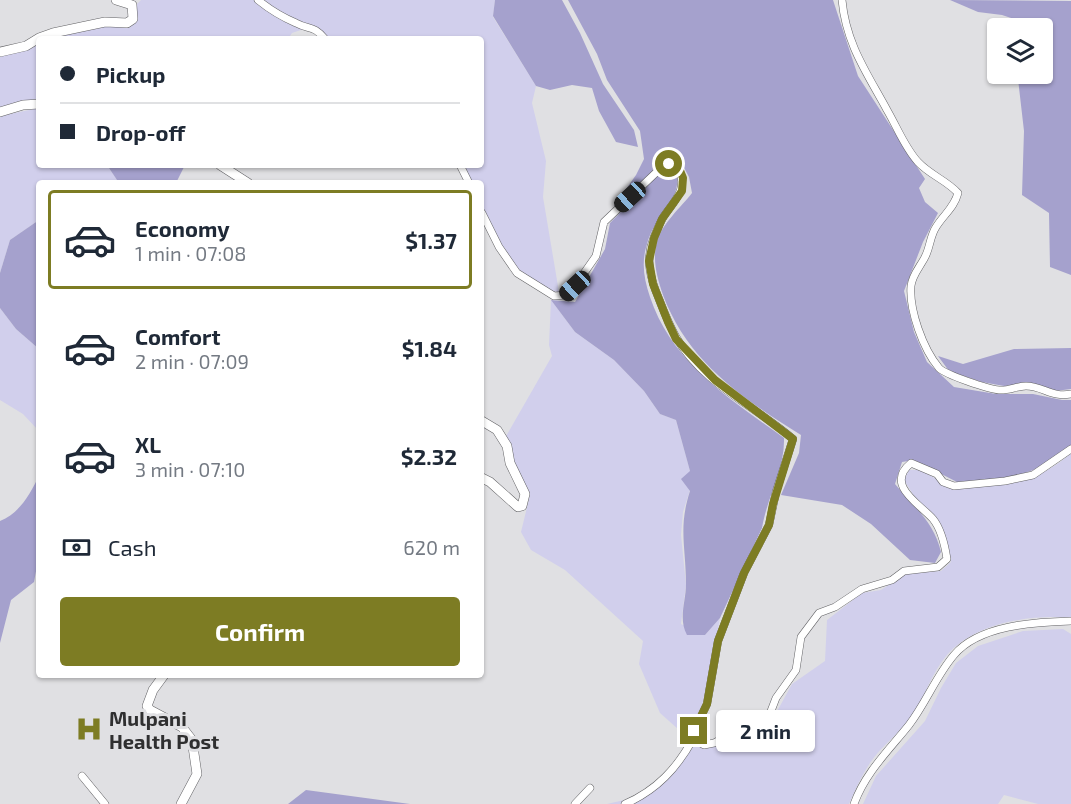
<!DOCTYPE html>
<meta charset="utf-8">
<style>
body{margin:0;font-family:"Exo 2",sans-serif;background:#f6f6f7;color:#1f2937;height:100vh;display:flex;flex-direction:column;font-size:22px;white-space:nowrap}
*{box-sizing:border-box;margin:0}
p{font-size:20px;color:#747a83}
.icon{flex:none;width:33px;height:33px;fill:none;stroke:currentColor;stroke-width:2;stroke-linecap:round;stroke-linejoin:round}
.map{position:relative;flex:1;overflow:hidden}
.side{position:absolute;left:36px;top:180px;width:448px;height:498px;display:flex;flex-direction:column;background:#fff;border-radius:6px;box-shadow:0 2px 4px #0004}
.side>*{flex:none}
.hud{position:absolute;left:36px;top:36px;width:448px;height:132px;border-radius:6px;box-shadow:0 2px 4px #0004;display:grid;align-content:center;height:132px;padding:0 24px;background:#fff}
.tools{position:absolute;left:987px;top:18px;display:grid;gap:12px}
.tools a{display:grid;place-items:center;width:66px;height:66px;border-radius:6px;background:#fff;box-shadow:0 2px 4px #0004;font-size:30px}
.end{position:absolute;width:27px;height:27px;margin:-14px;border:8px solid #7d7c23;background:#fff;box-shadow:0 0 0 3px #fff}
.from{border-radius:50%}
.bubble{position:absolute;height:42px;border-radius:6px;background:#fff;box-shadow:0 2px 4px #0004;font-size:20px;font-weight:700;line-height:42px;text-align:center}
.car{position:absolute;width:18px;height:36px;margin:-18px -9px;border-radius:8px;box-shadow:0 0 4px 2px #0007;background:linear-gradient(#222 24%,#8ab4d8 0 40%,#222 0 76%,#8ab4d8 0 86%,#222 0)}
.hud b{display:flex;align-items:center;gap:21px;height:57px;font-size:22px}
.hud b+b{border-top:2px solid #e0e1e3}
.hud i{width:15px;height:15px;background:#1f2937}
ul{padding:10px 0 0;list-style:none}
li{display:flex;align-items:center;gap:18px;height:99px;margin:0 12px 9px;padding:0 12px;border:3px solid transparent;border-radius:6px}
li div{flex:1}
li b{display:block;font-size:22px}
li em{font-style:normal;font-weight:700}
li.on{border-color:#7d7c23}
li>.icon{width:54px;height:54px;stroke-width:1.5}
.pay{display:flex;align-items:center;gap:15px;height:66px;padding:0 24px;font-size:22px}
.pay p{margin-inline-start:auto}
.primary-button{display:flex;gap:12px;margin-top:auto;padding:12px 24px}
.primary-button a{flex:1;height:69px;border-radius:6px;background:#7d7c23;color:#fff;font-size:24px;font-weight:700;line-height:69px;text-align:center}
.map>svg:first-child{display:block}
.green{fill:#d1cfec}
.forest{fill:#a5a1cd}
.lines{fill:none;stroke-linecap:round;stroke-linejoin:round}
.street-casing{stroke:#626265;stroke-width:8}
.secondary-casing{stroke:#626265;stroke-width:10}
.street{stroke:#fff;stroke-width:7}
.secondary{stroke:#fff;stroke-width:9}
.route{stroke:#7d7c23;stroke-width:8}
.labels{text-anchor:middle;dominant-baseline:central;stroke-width:6;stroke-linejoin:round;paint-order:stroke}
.poi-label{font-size:20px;font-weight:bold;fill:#2f2f30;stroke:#e0e0e3;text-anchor:start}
</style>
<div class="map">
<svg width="1071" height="804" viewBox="0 0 1071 804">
<rect width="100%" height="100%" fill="#e0e0e3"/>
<g class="green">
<polygon points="141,0 254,0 264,8 304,29 292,33 288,39 43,39 106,24 130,25 137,4"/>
<path d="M262,0H495L493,17L536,86L532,103L546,161L543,197L559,292C524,288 491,239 482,207C480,199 482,191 482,183H473L463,165H482V39H329L314,26L293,19Z"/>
<polygon points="39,40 39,101 0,109 0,55"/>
<polygon points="39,108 39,165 107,165 119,183 39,183 39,220 10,240 0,273 0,116"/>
<path d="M551,300L575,332L614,360L644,391L660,414L676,420L690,471V490L683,512L681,535L686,585L681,624L705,635L720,618C715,642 707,712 691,725C688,728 682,728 678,729L660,713L639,664L643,641L565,570L531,550L521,532L530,495L521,480L505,438L552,356L549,345Z"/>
<polygon points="0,308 16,329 39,349 39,431 23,414 0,400"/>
<path d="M1071,453V618C1031,614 975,623 947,655C932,672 925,696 913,715C901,732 882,745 870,763C862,775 855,790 849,804H607L650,794L677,769L695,742L705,749L737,737L755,734L769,726L792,684L825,661L827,620L862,593L881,590L905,574L941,571L951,562L932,514L914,496L904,480L909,470H921L953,489C969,486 983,487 999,485C1026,483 1051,471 1071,453Z"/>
<polygon points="1063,629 1071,634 1071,804 1038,804 1004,795 998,804 863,804 876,776 925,721 941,688 956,663 978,646 1023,631"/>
</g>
<g class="forest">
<polygon points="495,0 562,0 580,33 603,84 634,130 638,147 616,142 599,111 592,88 572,85 550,90 536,86 493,16"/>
<path d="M568,0H833L858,76L925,179L919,188L925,202L938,213L923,242L904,291L914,332L927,362L954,387L996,394H1033L1062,400H1071V445L1039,468L1013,477L957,482L914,460L902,462L895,484C915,508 934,522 941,552L935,563L910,560L871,524L842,505L781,495L799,453L801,435C742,398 688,362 663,295C657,277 652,260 657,241C662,224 681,207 692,193L689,177L681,162H665L618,205L614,206L636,175L644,159L640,131L607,80L597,54Z"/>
<polygon points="950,0 1071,1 1071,275 1050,267 1049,213 1022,195 1024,131 1018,79 1020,74 1042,74 1042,28 1027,28 1026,23 1002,15 978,12"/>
<polygon points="107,165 185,165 176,183 119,183"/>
<path d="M668,169L677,170C682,203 655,214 647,244C641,263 644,279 650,297C672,363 730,399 784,438C785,469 767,497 762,528L720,618L705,635H687C678,618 686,602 686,584C686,547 678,528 690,491L681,479L690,471L676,420L660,414L644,391L614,360L575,332L551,300L575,302L605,249L610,223L651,181Z"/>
<polygon points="39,220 39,349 16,329 0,308 0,273 10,240"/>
<polygon points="1071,348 1071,389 1055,391 1032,383 1004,386 982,382 949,371 938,356 963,364 1014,349"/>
<path d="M39,476V555L34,582L11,600L0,643V521C20,513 30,494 39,476Z"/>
<polygon points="306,790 410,804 288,804"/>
</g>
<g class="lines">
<defs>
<g id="street">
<path d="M258,0C269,9 282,17 296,23C309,30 314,25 325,39"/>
<path d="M842,0C846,44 867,73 887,110C897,127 905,148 918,162C930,175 946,180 958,193C954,208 944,214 936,227C930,236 930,248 925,257C920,267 912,275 911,286C909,310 923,349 939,368C946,375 988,389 999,390C1008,391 1017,386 1026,386C1043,386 1052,398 1071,394"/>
<polyline points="460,165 469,183"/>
<path d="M482,213L499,247L517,273L554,296L566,295L575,286L596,256L604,222L664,165L669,164L679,168C687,190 676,199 664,216C660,222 657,231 654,237C645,259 650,278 659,299C664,312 669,325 676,337C702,383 755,406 793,439L776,492L769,525L744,573L718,641L707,704L694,731L693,739L704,745L714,743L725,737L747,734L766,724L776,698L796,670L801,637L819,613L835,607L862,589L892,580L904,571L938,567L947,559C945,546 942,530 933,519C920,504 884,485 911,463L937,474L943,482L954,486L1005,481L1033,475L1071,449"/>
<polyline points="82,776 105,804"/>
<polyline points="575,804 590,788"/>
<path d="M625,804C657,790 677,768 693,739"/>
<path d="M854,804C865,773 889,750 909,725C926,703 936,676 954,655C979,625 1035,622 1071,621"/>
</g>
<g id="secondary">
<polyline points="0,52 26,46 39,38 53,33 105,22 127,23 133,19 132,5 116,0"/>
<polyline points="0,112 23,105 39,104"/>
<polyline points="220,165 248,183"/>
<polyline points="482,421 497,430 507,446 510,463 525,494 522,506 518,507 490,482 482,478"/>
<polyline points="164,675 153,690 147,706 150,710 182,727 192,740 197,774 181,804"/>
</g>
</defs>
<use href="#street" class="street-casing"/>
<use href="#secondary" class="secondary-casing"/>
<use href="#street" class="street"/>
<use href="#secondary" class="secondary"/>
</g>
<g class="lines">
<polyline class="route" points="669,164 679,168 683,178 682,191 662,219 654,238 649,261 653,284 668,322 676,339 715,380 793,439 773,504 769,525 744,573 718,641 707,704 694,731"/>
</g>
<defs>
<symbol id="hospital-bare" viewBox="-9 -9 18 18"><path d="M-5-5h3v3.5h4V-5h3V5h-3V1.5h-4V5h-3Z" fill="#7d7c23" stroke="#e0e0e3" stroke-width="2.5" paint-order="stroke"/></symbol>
</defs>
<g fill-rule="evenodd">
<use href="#hospital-bare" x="70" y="710" width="38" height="38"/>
</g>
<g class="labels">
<g class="poi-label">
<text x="109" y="718">Mulpani<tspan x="109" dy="23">Health Post</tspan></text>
</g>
</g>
</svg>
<div class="tools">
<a><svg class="icon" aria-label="layers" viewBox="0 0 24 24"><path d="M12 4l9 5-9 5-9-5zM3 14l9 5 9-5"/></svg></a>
</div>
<i class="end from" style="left:669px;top:164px"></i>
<i class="end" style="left:694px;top:731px"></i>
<div class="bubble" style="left:716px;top:710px;width:99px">2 min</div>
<i class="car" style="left:630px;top:197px;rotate:228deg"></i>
<i class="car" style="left:575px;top:286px;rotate:227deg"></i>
<div class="hud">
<b><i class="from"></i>Pickup</b>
<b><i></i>Drop-off</b>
</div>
<section class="side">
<ul>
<li class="on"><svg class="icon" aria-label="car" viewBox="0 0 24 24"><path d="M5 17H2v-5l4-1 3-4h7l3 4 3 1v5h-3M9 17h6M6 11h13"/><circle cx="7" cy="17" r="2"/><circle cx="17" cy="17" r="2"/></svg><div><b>Economy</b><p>1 min · 07:08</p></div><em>$1.37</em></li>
<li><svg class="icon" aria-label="car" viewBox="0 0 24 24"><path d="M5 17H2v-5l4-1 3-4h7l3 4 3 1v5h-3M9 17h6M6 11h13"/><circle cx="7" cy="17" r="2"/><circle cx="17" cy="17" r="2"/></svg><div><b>Comfort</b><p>2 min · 07:09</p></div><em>$1.84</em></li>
<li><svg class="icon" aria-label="car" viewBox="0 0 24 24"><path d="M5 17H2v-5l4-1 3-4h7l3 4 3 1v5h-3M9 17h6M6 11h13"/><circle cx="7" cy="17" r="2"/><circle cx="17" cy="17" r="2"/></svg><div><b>XL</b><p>3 min · 07:10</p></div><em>$2.32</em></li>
</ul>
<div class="pay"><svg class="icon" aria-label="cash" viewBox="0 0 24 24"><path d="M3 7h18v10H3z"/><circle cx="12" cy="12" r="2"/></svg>Cash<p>620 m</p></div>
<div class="primary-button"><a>Confirm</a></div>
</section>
</div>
